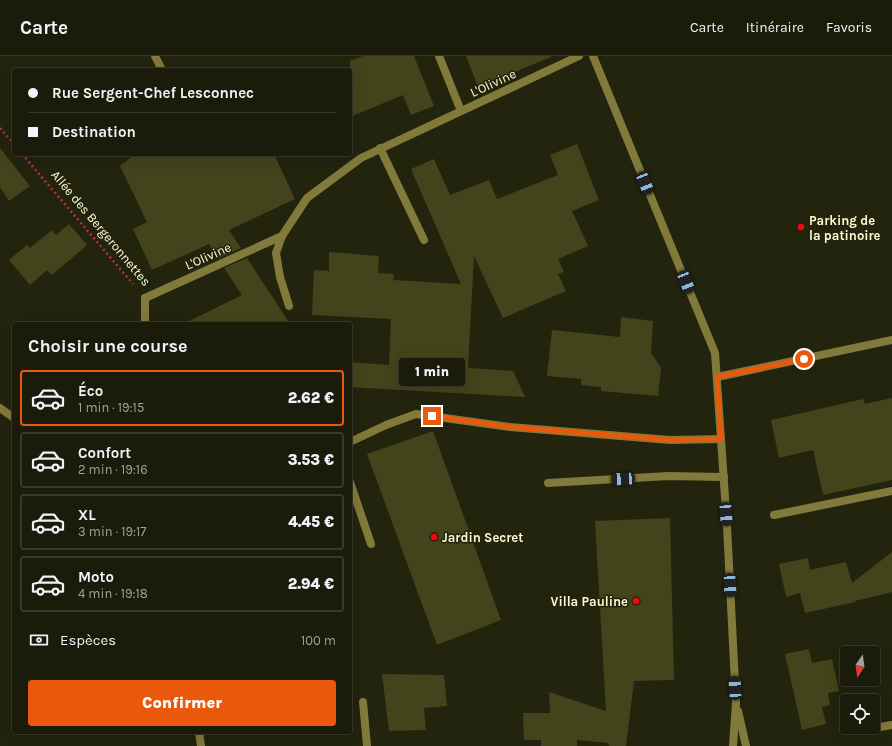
<!DOCTYPE html>
<html lang="fr">
<meta charset="utf-8">
<style>
body{margin:0;font-family:Karla,sans-serif;background:#232413;color:#f1f3f6;height:100vh;display:flex;flex-direction:column;font-size:15px;white-space:nowrap}
*{box-sizing:border-box;margin:0}
p{font-size:13px;color:#9fa19c}
.icon{flex:none;width:22px;height:22px;fill:none;stroke:currentColor;stroke-width:2;stroke-linecap:round;stroke-linejoin:round}
.map{position:relative;flex:1;overflow:hidden}
.details{position:absolute;left:12px;top:266px;width:340px;height:412px;display:flex;flex-direction:column;background:#1a1b0a;border-radius:4px;box-shadow:0 4px 16px #0002,0 0 0 1px #38392b}
.details>*{flex:none}
.banner{position:absolute;left:12px;top:12px;width:340px;height:88px;border-radius:4px;box-shadow:0 4px 16px #0002,0 0 0 1px #38392b;display:grid;align-content:center;height:88px;padding:0 16px;background:#1a1b0a}
.needle{width:26px;rotate:193deg}
.tools{position:absolute;left:840px;top:590px;display:grid;gap:8px}
.tools a{display:grid;place-items:center;width:40px;height:40px;border-radius:4px;background:#1a1b0a;box-shadow:0 4px 16px #0002,0 0 0 1px #38392b;font-size:20px}
.end{position:absolute;width:18px;height:18px;margin:-9px;border:5px solid #ea580c;background:#fff;box-shadow:0 0 0 2px #fff}
.from{border-radius:50%}
.bubble{position:absolute;height:28px;border-radius:4px;background:#1a1b0a;box-shadow:0 4px 16px #0002,0 0 0 1px #38392b;font-size:13px;font-weight:800;line-height:28px;text-align:center}
.car{position:absolute;width:12px;height:24px;margin:-12px -6px;border-radius:5px;box-shadow:0 0 3px 1px #0007;background:linear-gradient(#222 24%,#8ab4d8 0 40%,#222 0 76%,#8ab4d8 0 86%,#222 0)}
.banner b{display:flex;align-items:center;gap:14px;height:38px;font-size:15px}
.banner b+b{border-top:1px solid #38392b}
.banner i{width:10px;height:10px;background:#f1f3f6}
ul{padding:0;list-style:none}
li{display:flex;align-items:center;gap:12px;height:56px;margin:0 8px 6px;padding:0 8px;border:2px solid #38392b;border-radius:4px}
li div{flex:1}
li b{display:block;font-size:15px}
li em{font-style:normal;font-weight:800}
li.on{border-color:#ea580c}
li>.icon{width:36px;height:36px;stroke-width:1.5}
h2{padding:0 16px;font-size:18px;line-height:48px}
.pay{display:flex;align-items:center;gap:10px;height:44px;padding:0 16px;font-size:15px}
.pay p{margin-inline-start:auto}
.primary-button{display:flex;gap:8px;margin-top:auto;padding:8px 16px}
.primary-button a{flex:1;height:46px;border-radius:4px;background:#ea580c;color:#fff;font-size:16px;font-weight:800;line-height:46px;text-align:center}
header{display:flex;align-items:center;gap:24px;box-sizing:border-box;height:56px;padding:0 20px;background:#1a1b0a;border-bottom:1px solid #38392b}
header strong{font-size:19px}
nav{display:flex;gap:22px;margin-inline-start:auto;font-size:14px}
.map>svg:first-child{display:block}
.building{fill:#43441b}
.lines{fill:none;stroke-linecap:round;stroke-linejoin:round}
.path{stroke:#b4304c;stroke-width:2.5;stroke-dasharray:2 3;stroke-linecap:butt}
.service{stroke:#827a3a;stroke-width:8}
.minor{stroke:#827a3a;stroke-width:8}
.route{stroke:#ea580c;stroke-width:5}
.poi-dot{fill:#fa0210;stroke:#23240e;stroke-width:1.5}
.labels{text-anchor:middle;dominant-baseline:central;stroke-width:3;stroke-linejoin:round;paint-order:stroke}
.street-label{font-size:13px;fill:#fffdd1;stroke:#23240e}
.poi-label{font-size:13px;font-weight:bold;fill:#fffdd1;stroke:#23240e;text-anchor:start}
</style>
<header>
<strong>Carte</strong>
<nav><a>Carte</a><a>Itinéraire</a><a>Favoris</a></nav>
</header>
<div class="map">
<svg width="892" height="690" viewBox="0 0 892 690">
<rect width="100%" height="100%" fill="#23240e"/>
<g class="building">
<polygon points="363,0 414,0 434,50 411,59 403,39 350,61 350,5"/>
<polygon points="466,0 551,0 551,1 478,31"/>
<polygon points="577,88 599,144 572,155 588,190 558,203 564,216 558,218 566,235 503,262 474,200 468,312 513,315 525,341 350,331 350,306 389,309 391,263 312,259 314,214 329,215 329,196 379,200 378,217 394,218 393,224 461,228 411,113 434,103 450,139 489,124 497,143 558,119 550,99"/>
<polygon points="0,92 30,130 9,145 0,131"/>
<polygon points="135,98 274,98 295,143 229,174 241,192 218,203 209,188 152,214 133,173 147,166 120,110"/>
<polygon points="69,168 87,189 52,219 47,214 30,229 9,204 27,189 30,192 52,174 56,179"/>
<polygon points="247,202 290,268 183,268 242,239 224,212"/>
<polygon points="621,261 653,265 651,297 661,312 658,340 601,335 601,331 581,329 581,323 547,320 552,274 620,281"/>
<polygon points="892,342 892,424 823,439 813,394 779,402 771,364 863,343 865,348"/>
<polygon points="433,375 501,564 437,589 367,398"/>
<polygon points="670,462 674,624 634,625 626,690 609,690 608,687 577,684 577,690 541,690 541,684 524,684 523,657 550,657 549,636 606,655 595,465"/>
<polygon points="892,496 892,536 855,545 855,546 805,557 800,537 786,541 779,508 808,502 810,514 846,506 852,527"/>
<polygon points="809,593 812,607 832,603 839,635 828,637 830,649 822,651 826,668 802,674 785,598"/>
<polygon points="382,618 444,619 447,650 424,652 426,674 389,675"/>
</g>
<g class="lines">
<g class="path">
<polyline points="0,72 14,88"/>
<polyline points="22,98 133,228"/>
</g>
<g class="service">
<polyline points="155,0 162,14"/>
<polyline points="439,0 461,55"/>
<polyline points="380,92 424,184"/>
<polyline points="145,242 282,180"/>
<polyline points="289,250 280,221 276,197 282,180 307,142 361,102 579,0"/>
<polyline points="350,386 386,369 416,358 510,371 670,384 721,383"/>
<polyline points="350,426 371,488"/>
<polyline points="548,427 668,420 724,421"/>
<polyline points="363,646 367,690"/>
<polyline points="199,676 201,690"/>
</g>
<g class="minor">
<polyline points="593,0 715,297 727,470 736,647 733,690"/>
<polyline points="145,242 145,268"/>
<polyline points="717,321 892,284"/>
<polyline points="0,352 14,362"/>
<polyline points="774,459 892,435"/>
<polyline points="738,655 746,690"/>
<polyline points="880,671 892,669"/>
</g>
</g>
<g class="lines">
<polyline class="route" points="432,360 510,371 670,384 721,383 717,321 804,303"/>
</g>
<g class="poi-dot">
<circle cx="801" cy="171" r="4"/>
<circle cx="434" cy="481" r="4"/>
<circle cx="636" cy="545" r="4"/>
</g>
<g class="labels">
<g class="street-label">
<text transform="translate(493 27) rotate(-25)">L'Olivine</text>
<text transform="translate(101 172) rotate(50)">Allée des Bergeronnettes</text>
<text transform="translate(208 200) rotate(-24)">L'Olivine</text>
</g>
<g class="poi-label">
<text x="809" y="164">Parking de<tspan x="809" dy="15">la patinoire</tspan></text>
<text x="442" y="481">Jardin Secret</text>
<text x="628" y="545" text-anchor="end">Villa Pauline</text>
</g>
</g>
</svg>
<div class="tools">
<a><svg class="needle" viewBox="-14 -14 28 28"><path d="M0-13l5 13h-10z" fill="#e53935"/><path d="M0 13l5-13h-10z" fill="#9fa19c"/></svg></a>
<a><svg class="icon" aria-label="locate" viewBox="0 0 24 24"><circle cx="12" cy="12" r="6"/><path d="M12 2v4M12 18v4M2 12h4M18 12h4"/></svg></a>
</div>
<i class="end from" style="left:804px;top:303px"></i>
<i class="end" style="left:432px;top:360px"></i>
<div class="bubble" style="left:399px;top:302px;width:66px">1 min</div>
<i class="car" style="left:645px;top:127px;rotate:158deg"></i>
<i class="car" style="left:686px;top:226px;rotate:158deg"></i>
<i class="car" style="left:623px;top:423px;rotate:267deg"></i>
<i class="car" style="left:726px;top:458px;rotate:176deg"></i>
<i class="car" style="left:730px;top:529px;rotate:177deg"></i>
<i class="car" style="left:735px;top:632px;rotate:357deg"></i>
<div class="banner">
<b><i class="from"></i>Rue Sergent-Chef Lesconnec</b>
<b><i></i>Destination</b>
</div>
<section class="details">
<h2>Choisir une course</h2>
<ul>
<li class="on"><svg class="icon" aria-label="car" viewBox="0 0 24 24"><path d="M5 17H2v-5l4-1 3-4h7l3 4 3 1v5h-3M9 17h6M6 11h13"/><circle cx="7" cy="17" r="2"/><circle cx="17" cy="17" r="2"/></svg><div><b>Éco</b><p>1 min · 19:15</p></div><em>2.62 €</em></li>
<li><svg class="icon" aria-label="car" viewBox="0 0 24 24"><path d="M5 17H2v-5l4-1 3-4h7l3 4 3 1v5h-3M9 17h6M6 11h13"/><circle cx="7" cy="17" r="2"/><circle cx="17" cy="17" r="2"/></svg><div><b>Confort</b><p>2 min · 19:16</p></div><em>3.53 €</em></li>
<li><svg class="icon" aria-label="car" viewBox="0 0 24 24"><path d="M5 17H2v-5l4-1 3-4h7l3 4 3 1v5h-3M9 17h6M6 11h13"/><circle cx="7" cy="17" r="2"/><circle cx="17" cy="17" r="2"/></svg><div><b>XL</b><p>3 min · 19:17</p></div><em>4.45 €</em></li>
<li><svg class="icon" aria-label="car" viewBox="0 0 24 24"><path d="M5 17H2v-5l4-1 3-4h7l3 4 3 1v5h-3M9 17h6M6 11h13"/><circle cx="7" cy="17" r="2"/><circle cx="17" cy="17" r="2"/></svg><div><b>Moto</b><p>4 min · 19:18</p></div><em>2.94 €</em></li>
</ul>
<div class="pay"><svg class="icon" aria-label="cash" viewBox="0 0 24 24"><path d="M3 7h18v10H3z"/><circle cx="12" cy="12" r="2"/></svg>Espèces<p>100 m</p></div>
<div class="primary-button"><a>Confirmer</a></div>
</section>
</div>
